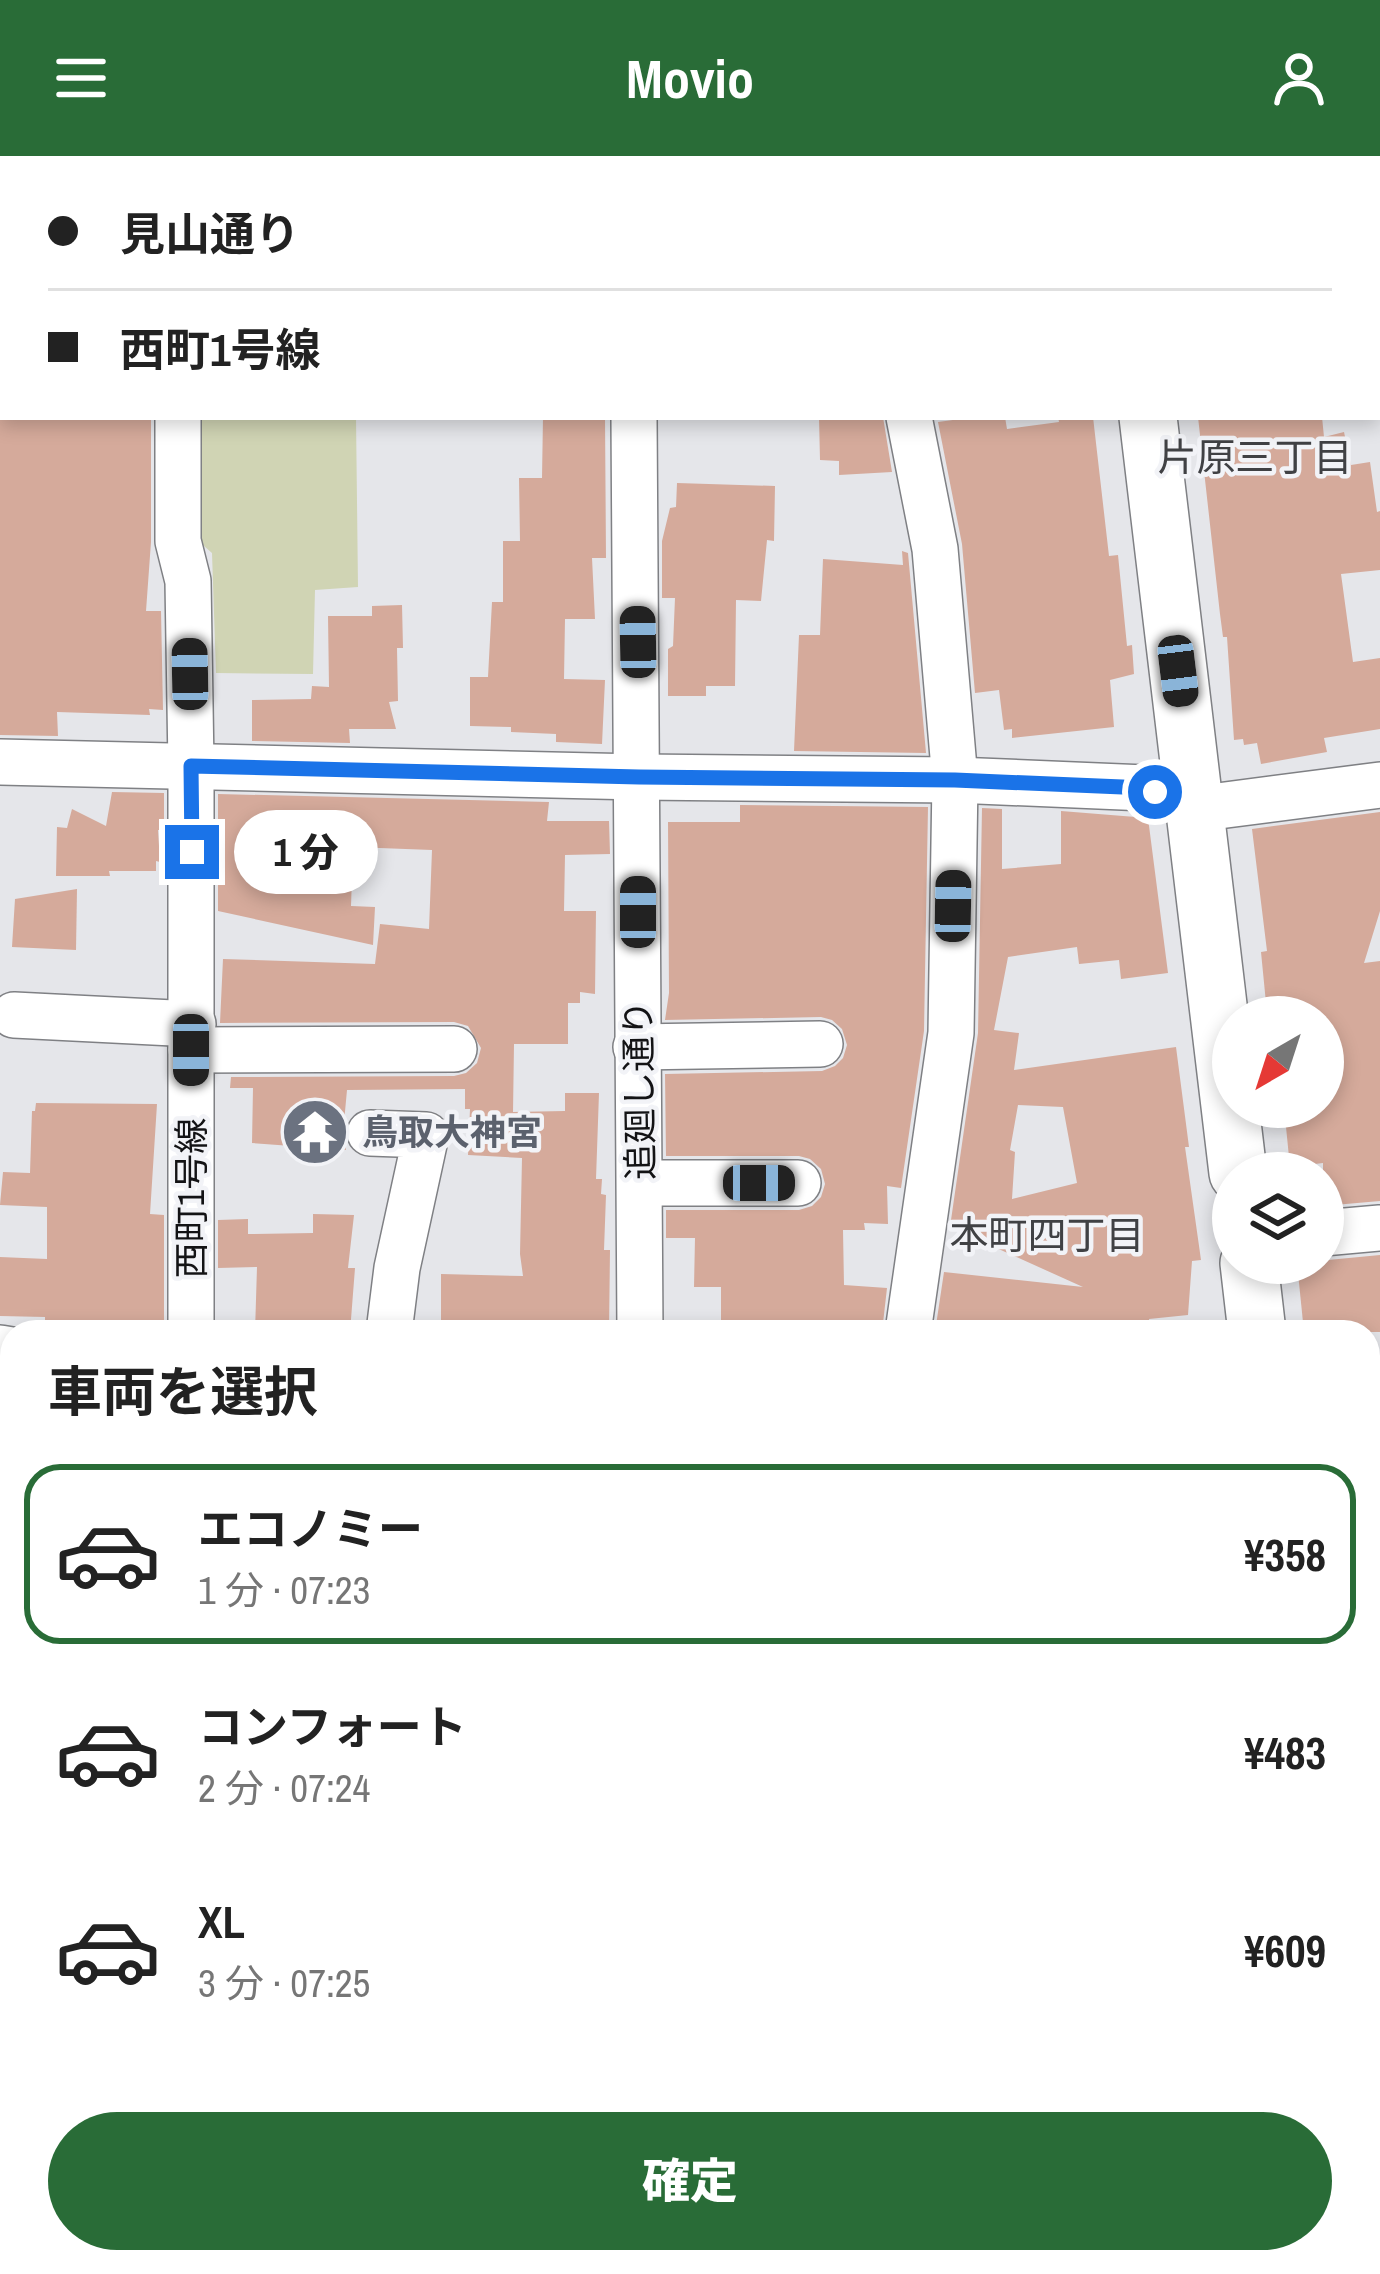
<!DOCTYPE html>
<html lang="ja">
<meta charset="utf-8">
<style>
body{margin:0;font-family:"Archivo Narrow","Noto Sans JP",sans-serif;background:#f6f6f6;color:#222;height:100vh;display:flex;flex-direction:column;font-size:45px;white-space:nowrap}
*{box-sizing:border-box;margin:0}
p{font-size:39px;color:#767676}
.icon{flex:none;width:66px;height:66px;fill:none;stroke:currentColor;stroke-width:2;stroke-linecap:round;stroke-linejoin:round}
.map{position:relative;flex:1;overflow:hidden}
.drawer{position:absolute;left:0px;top:1164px;width:1380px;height:954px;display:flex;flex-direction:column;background:#fff;border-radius:36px 36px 0 0;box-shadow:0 6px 18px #0003}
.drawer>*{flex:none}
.hud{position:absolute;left:0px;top:0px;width:1380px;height:264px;box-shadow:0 6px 18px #0003;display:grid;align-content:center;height:264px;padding:0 48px;background:#fff}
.needle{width:78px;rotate:219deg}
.controls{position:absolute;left:1212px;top:840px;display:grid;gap:24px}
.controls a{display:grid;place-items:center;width:132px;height:132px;border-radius:50%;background:#fff;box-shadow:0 6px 18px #0003;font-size:60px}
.end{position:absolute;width:54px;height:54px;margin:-27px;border:15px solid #1a73e8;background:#fff;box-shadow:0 0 0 6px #fff}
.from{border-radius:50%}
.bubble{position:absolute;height:84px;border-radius:42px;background:#fff;box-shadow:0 6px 18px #0003;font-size:39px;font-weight:800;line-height:84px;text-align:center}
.car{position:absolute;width:36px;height:72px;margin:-36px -18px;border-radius:15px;box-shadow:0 0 9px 3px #0007;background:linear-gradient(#222 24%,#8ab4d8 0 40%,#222 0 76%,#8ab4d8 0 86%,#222 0)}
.hud b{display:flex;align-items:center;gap:42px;height:114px;font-size:45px}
.hud b+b{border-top:3px solid #e0e0e0}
.hud i{width:30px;height:30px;background:#222}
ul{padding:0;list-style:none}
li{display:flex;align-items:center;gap:36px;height:180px;margin:0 24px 18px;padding:0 24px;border:6px solid transparent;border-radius:36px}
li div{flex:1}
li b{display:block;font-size:45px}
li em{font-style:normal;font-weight:800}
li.selected{border-color:#296c37}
li>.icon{width:108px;height:108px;stroke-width:1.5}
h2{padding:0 48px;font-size:54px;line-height:144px}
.button{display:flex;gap:24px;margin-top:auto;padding:24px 48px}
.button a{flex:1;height:138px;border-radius:72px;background:#296c37;color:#fff;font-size:48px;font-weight:800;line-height:138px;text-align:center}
header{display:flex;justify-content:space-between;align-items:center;height:156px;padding:0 48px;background:#296c37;color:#fff;font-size:54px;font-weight:800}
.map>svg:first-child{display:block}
.built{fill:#d4d8e2}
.green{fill:#d0d4b4}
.building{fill:#d5aa9b;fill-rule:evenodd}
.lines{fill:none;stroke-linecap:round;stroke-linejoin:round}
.minor-casing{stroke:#7f8084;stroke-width:48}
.major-casing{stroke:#7f8084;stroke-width:60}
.minor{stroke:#fff;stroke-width:45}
.major{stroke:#fff;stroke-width:57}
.route{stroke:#1a73e8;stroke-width:15}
.labels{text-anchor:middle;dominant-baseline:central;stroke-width:9;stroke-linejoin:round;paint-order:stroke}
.street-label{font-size:36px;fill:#131315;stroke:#f2f3f7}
.worship-label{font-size:36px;font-weight:bold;fill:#5b616d;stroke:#f2f3f7;text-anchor:start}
.neighbourhood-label{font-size:39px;fill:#404144;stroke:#f2f3f7}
</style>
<header><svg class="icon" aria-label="menu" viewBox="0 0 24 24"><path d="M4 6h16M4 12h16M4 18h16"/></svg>Movio<svg class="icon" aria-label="person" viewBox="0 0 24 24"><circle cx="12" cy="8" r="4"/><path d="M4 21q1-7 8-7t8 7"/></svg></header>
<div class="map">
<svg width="1380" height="2118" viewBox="0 0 1380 2118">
<rect width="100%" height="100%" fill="#e5e6ea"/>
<polygon class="built" points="0,1246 12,1247 12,1811 0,1810"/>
<polygon class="green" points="193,261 356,261 358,431 315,434 313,518 216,517 212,397 196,383"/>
<g class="building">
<polygon points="0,261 151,261 151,386 146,455 161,455 163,554 149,553 150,559 57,556 58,580 0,579"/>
<polygon points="543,261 605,261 606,402 592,402 595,463 565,463 564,523 605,524 602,588 556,586 556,578 511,576 511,571 470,570 470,521 488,521 492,446 503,446 503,385 520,385 519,322 542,322"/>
<polygon points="819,261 883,261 892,316 839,319 839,305 820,304"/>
<polygon points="975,261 1005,261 1007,273 1059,266 1058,261 1093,261 1109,400 1118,399 1127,490 1132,489 1134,518 1110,524 1114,571 1012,582 1012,573 1004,574 999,534 975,537 962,388 938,266"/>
<polygon points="1198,261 1322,261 1324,281 1344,276 1351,309 1370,306 1377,356 1380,355 1380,414 1341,418 1353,506 1380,502 1380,573 1324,582 1327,596 1261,608 1257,587 1244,589 1243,583 1234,584 1227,481 1223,481 1220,458"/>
<polygon points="677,327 775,330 774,385 767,384 761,445 736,444 735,530 706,530 706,540 668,540 668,493 673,490 675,442 662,442 662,385 670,352 676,351"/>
<polygon points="902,395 908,397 926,597 794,595 799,479 820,479 823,403 903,409"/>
<polygon points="402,449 403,492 397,492 398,545 389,546 396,573 349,573 350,587 252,585 252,544 311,543 312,530 329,531 328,460 372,460 372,450"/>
<polygon points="112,636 164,637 164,674 158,674 160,706 156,705 156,715 109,715 110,720 56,720 57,671 67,672 72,653 106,670"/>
<polygon points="218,638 549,646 547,665 609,665 610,698 565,699 564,755 596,755 595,838 580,836 580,847 568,847 568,888 514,888 513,956 565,955 565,937 599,937 596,1023 602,1023 601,1038 606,1039 604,1094 610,1094 609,1176 441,1176 441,1118 523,1120 520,1098 522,1002 468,999 470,953 465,953 465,933 347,934 343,977 346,994 252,987 253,932 230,932 231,921 454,920 466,917 477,907 481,892 468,870 454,866 220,867 223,803 375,808 380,768 429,773 432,694 353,691 351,750 375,751 373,789 218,755"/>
<polygon points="740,649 928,651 924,875 901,1032 887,1030 888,1068 864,1067 865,1074 843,1074 844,1129 887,1132 882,1176 721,1176 721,1131 694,1131 695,1082 666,1082 666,1054 799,1054 812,1050 821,1041 825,1028 821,1013 810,1003 799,1000 666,1000 665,918 822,915 835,910 843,902 847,889 842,873 832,864 821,861 665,864 669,837 668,666 740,666"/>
<path d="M982,652L1002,653V713L1061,708V655L1148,662L1168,817L1121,823L1119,804L1079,808L1077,791L1008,801L994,874L1019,877L1014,914L1176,891L1189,991H1185L1201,1104L1192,1105L1188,1159L1149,1163L1151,1176H935L944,1116L1083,1131L950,1071L978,877ZM1018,949L1063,951L1077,1027L1012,1043L1015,996L1010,994Z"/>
<polygon points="1380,656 1380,755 1364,807 1380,805 1380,1045 1323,1050 1323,1007 1290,1011 1284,951 1323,951 1323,861 1287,861 1285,844 1266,847 1261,796 1267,795 1252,673"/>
<polygon points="77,733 76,794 12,791 15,743"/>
<polygon points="36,947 157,948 150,1058 164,1059 164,1176 53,1170 53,1166 45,1166 45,1161 0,1160 0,1101 47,1103 47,1051 0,1049 3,1016 30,1017 32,955 35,955"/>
<polygon points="313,1058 354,1059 348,1112 355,1112 350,1176 255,1176 257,1111 218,1112 218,1064 248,1063 248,1078 313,1077"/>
<polygon points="1380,1099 1380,1176 1304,1176 1297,1107"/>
</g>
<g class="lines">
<defs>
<g id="minor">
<polyline points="183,0 184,3"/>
<polyline points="859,0 860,3"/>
<polyline points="482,3 681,0"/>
<polyline points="0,5 3,5"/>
<polyline points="178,261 178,385 188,425 191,610 191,1176"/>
<polyline points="634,261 640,1176"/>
<polyline points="0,606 639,621 955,624 1146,632 1195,653 1380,629"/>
<polyline points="14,859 193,868"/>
<polyline points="636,891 820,888"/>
<polyline points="191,894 454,893"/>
<polyline points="370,977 426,979 397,1112 389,1176"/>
<polyline points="641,1027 798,1027"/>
<polyline points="1323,1077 1380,1072"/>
<polyline points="908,1176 951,877 955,624 935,393 909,261"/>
<polyline points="0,1835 12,1835"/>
<polyline points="1368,1882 1380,1879"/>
<polyline points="188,2106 189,2118"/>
<polyline points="822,2106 852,2118"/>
<polyline points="640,2118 644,2106"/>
</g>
<g id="major">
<polyline points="1117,0 1117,3"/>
<polyline points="1148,261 1238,1017"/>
<polyline points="1249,1107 1257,1176"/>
<polyline points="0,1198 12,1200"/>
<polyline points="1368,1293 1380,1292"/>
<polyline points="1368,2056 1376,2118"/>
</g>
</defs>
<use href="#minor" class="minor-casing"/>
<use href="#major" class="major-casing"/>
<use href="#minor" class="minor"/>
<use href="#major" class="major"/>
</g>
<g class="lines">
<polyline class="route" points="192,696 191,610 639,621 955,624 1146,632 1155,636"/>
</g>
<defs>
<symbol id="temple-disc" viewBox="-11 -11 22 22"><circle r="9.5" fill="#6b7280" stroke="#f2f3f7"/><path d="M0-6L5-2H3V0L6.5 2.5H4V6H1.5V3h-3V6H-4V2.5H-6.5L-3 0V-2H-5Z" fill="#fff"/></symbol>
</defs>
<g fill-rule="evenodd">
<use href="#temple-disc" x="277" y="938" width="76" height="76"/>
</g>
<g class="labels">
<g class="street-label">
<text transform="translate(639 934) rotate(-91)">追廻し通り</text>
<text transform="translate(191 1042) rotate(-90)">西町1号線</text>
</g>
<g class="worship-label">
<text x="362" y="976">鳥取大神宮</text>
</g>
<g class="neighbourhood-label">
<text x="1255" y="301">片原三丁目</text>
<text x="1047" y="1079">本町四丁目</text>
</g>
</g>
</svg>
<div class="controls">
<a><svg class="needle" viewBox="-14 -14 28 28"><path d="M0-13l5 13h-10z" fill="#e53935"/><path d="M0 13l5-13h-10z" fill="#767676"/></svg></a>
<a><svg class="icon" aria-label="layers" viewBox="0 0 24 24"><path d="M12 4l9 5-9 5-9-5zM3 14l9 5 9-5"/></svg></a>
</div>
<i class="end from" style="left:1155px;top:636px"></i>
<i class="end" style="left:192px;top:696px"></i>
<div class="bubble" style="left:234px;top:654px;width:144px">1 分</div>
<i class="car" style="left:638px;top:486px;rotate:359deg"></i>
<i class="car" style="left:1178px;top:515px;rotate:173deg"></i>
<i class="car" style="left:190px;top:518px;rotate:359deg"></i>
<i class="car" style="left:953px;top:750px;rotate:1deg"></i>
<i class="car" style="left:638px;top:756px;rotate:0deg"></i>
<i class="car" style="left:191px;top:894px;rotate:180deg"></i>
<i class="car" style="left:759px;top:1027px;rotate:90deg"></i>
<div class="hud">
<b><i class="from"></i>見山通り</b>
<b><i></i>西町1号線</b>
</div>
<section class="drawer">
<h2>車両を選択</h2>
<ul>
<li class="selected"><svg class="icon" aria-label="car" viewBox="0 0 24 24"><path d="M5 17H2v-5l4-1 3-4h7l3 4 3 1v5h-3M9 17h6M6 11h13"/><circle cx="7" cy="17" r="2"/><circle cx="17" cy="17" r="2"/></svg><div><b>エコノミー</b><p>1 分 · 07:23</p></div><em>¥358</em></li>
<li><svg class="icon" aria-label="car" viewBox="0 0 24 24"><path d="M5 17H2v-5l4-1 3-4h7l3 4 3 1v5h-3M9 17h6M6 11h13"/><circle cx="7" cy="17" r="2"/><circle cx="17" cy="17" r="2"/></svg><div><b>コンフォート</b><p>2 分 · 07:24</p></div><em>¥483</em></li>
<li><svg class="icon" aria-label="car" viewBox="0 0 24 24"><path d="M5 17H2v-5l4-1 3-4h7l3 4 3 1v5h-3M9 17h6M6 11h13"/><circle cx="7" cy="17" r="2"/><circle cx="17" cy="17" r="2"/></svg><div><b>XL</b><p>3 分 · 07:25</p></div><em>¥609</em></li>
</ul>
<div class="button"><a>確定</a></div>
</section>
</div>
